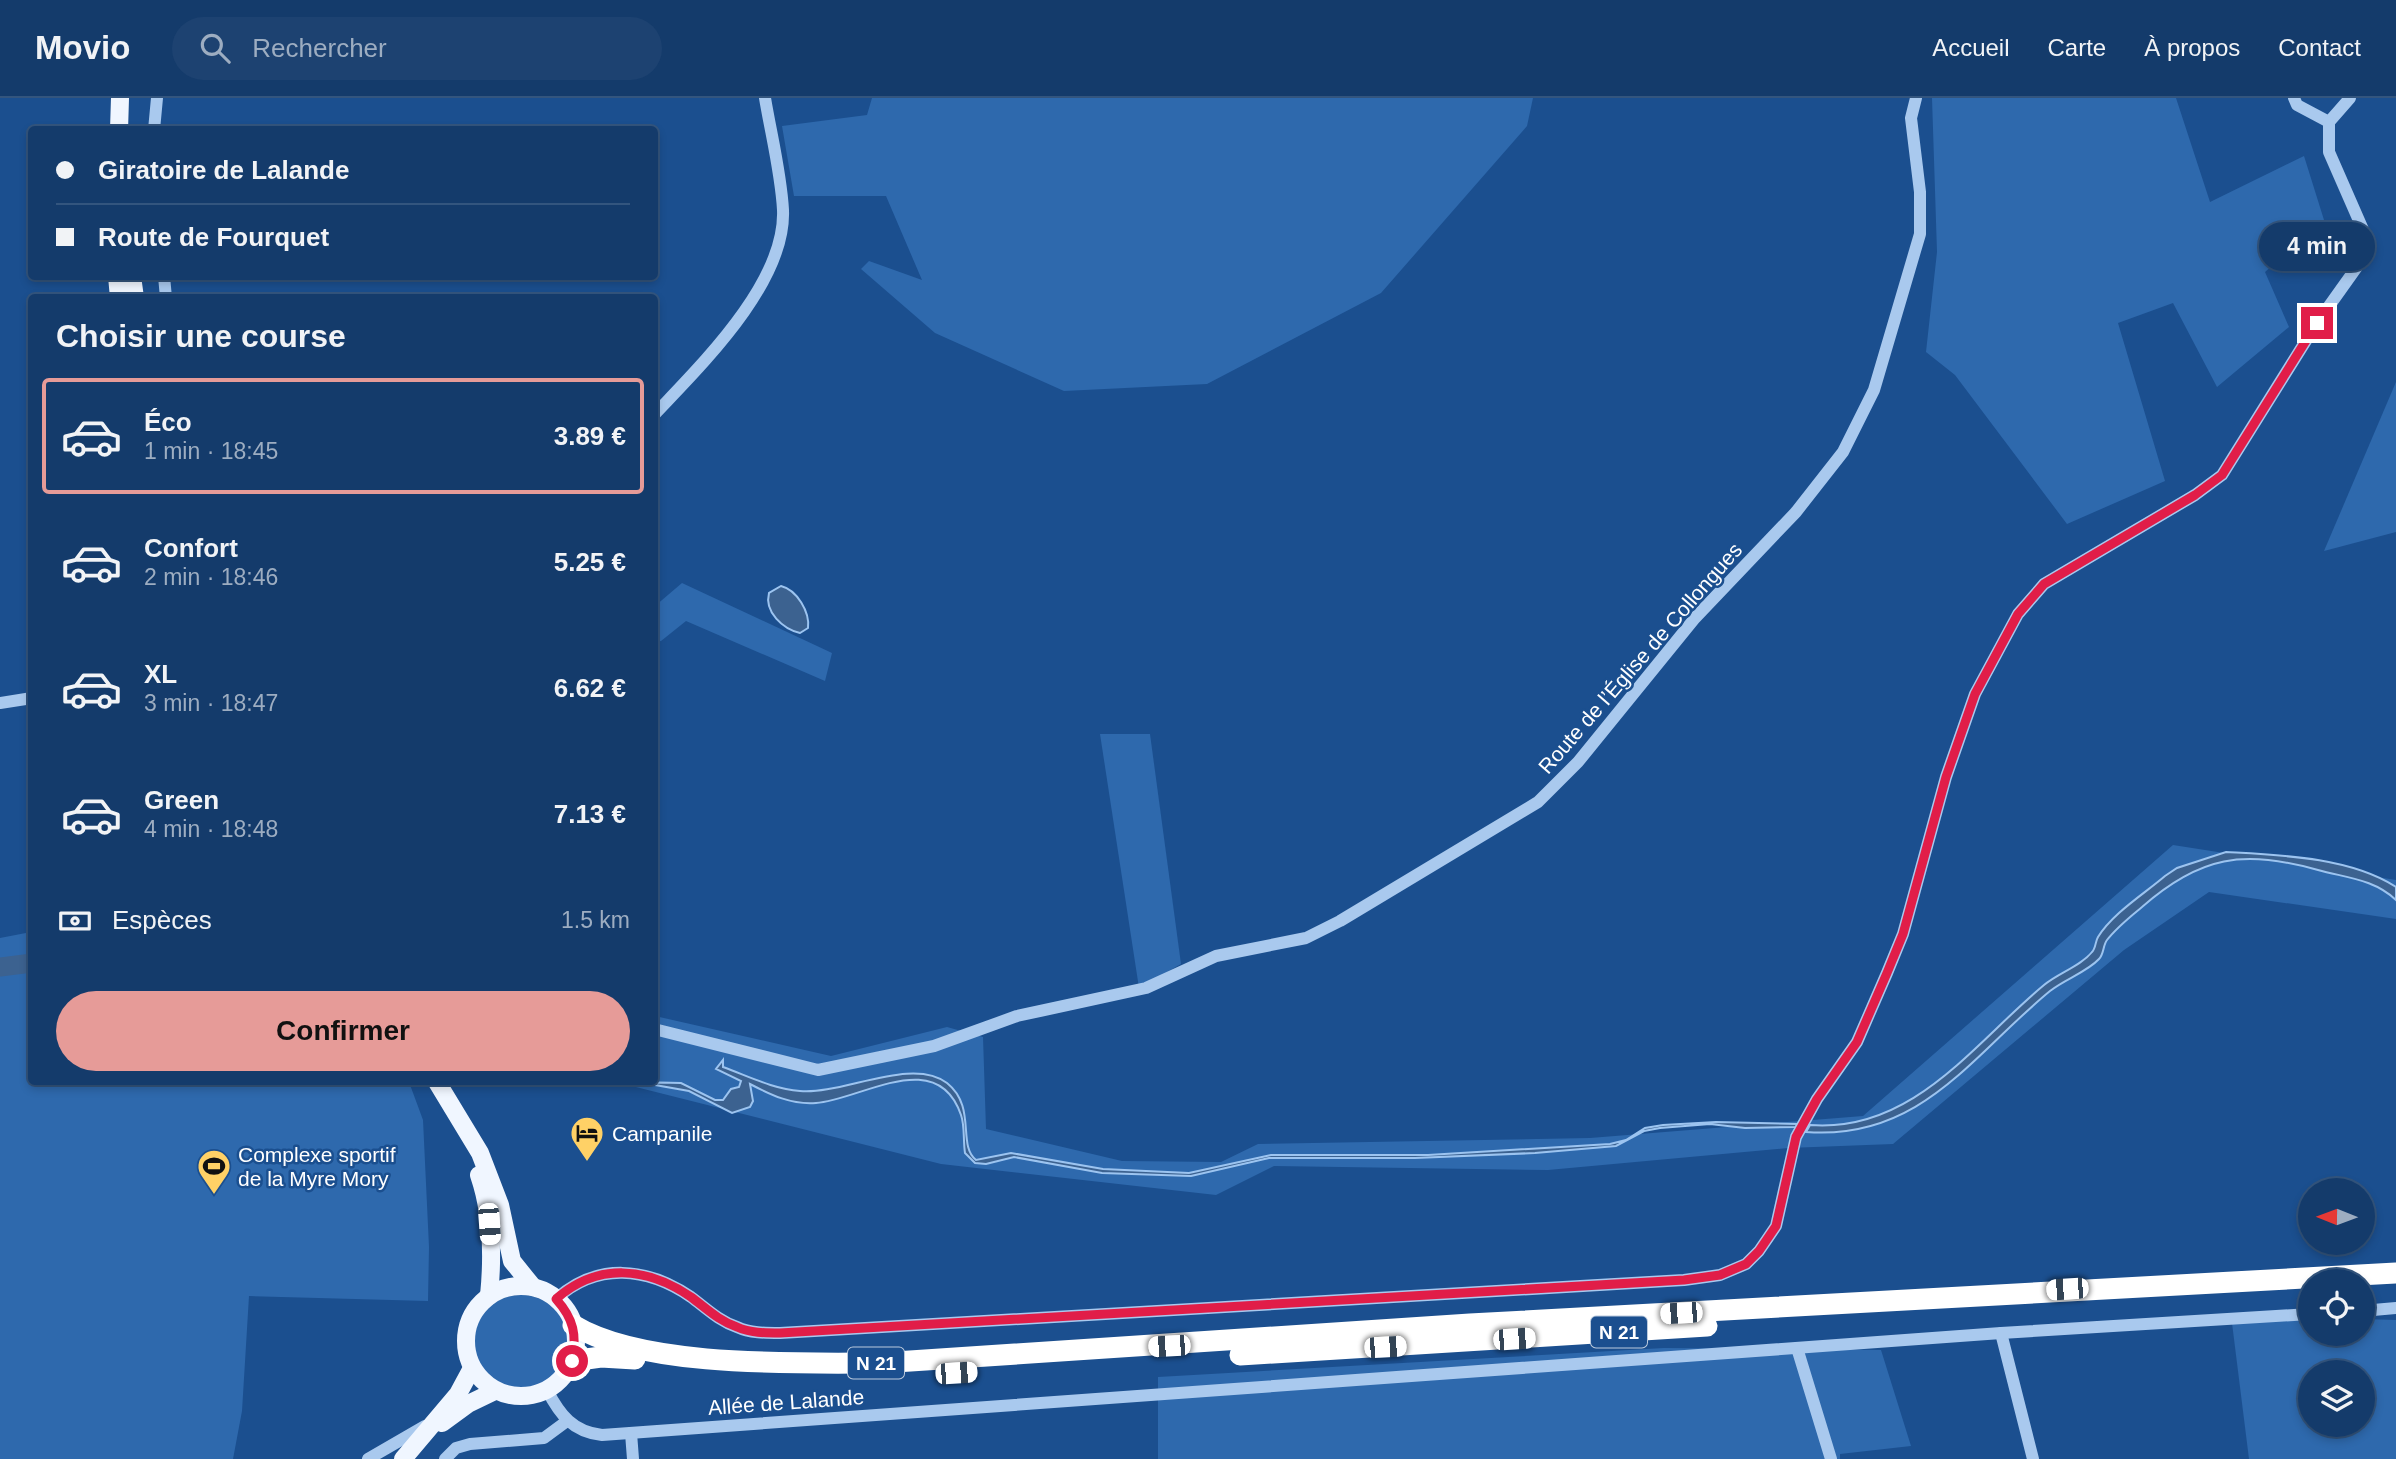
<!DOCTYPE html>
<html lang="fr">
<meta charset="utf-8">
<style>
body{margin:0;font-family:Arial,sans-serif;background:#1d4271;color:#f1f3f6;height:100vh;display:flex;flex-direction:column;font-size:26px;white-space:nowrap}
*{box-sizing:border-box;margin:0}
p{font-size:23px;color:#9dadc1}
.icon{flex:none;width:38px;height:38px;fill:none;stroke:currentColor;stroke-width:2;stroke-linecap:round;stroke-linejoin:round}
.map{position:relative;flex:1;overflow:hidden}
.side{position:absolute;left:28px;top:196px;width:630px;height:791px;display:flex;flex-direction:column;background:#143b6b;border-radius:7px;box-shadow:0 4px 10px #0003,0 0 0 2px #33557e}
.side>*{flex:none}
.guide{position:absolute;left:28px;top:28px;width:630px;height:154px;border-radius:7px;box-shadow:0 4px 10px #0003,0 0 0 2px #33557e;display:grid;align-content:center;height:154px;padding:0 28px;background:#143b6b}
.needle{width:46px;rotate:271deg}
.controls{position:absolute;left:2298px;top:1080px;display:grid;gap:14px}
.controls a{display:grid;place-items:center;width:77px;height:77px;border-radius:50%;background:#143b6b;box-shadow:0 4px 10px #0003,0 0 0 2px #33557e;font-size:35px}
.end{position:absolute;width:32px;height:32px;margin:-16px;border:9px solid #e11d48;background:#fff;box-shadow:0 0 0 4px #fff}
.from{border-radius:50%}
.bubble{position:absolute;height:49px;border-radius:24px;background:#143b6b;box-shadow:0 4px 10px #0003,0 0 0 2px #33557e;font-size:23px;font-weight:800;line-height:49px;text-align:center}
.car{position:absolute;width:21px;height:42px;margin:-21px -10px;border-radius:9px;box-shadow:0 0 5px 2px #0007;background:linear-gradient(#fff 24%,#345 0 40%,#fff 0 76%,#345 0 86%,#fff 0)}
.guide b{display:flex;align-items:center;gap:24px;height:66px;font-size:26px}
.guide b+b{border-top:2px solid #33557e}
.guide i{width:18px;height:18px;background:#f1f3f6}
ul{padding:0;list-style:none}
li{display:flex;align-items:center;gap:21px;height:116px;margin:0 14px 10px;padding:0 14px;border:4px solid transparent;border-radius:7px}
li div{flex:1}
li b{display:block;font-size:26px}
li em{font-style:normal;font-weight:800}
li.selected{border-color:#e69b98}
li>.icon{width:63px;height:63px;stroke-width:1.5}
h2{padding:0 28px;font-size:32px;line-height:84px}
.pay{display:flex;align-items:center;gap:18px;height:77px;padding:0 28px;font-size:26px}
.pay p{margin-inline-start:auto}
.primary-button{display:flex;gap:14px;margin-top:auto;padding:14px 28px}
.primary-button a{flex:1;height:80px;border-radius:42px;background:#e69b98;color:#111;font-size:28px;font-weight:800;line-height:80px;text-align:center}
header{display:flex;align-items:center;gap:42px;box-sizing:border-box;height:98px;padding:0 35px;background:#143b6b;border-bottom:2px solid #33557e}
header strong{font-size:33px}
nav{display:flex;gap:38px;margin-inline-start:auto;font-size:24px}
.search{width:490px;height:63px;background:#1d4271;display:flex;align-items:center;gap:18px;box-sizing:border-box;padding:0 24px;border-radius:38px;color:#9dadc1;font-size:26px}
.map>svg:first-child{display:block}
.green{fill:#2e69ad;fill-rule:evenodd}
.water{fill:#3c6290;stroke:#9cc4f0;stroke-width:2}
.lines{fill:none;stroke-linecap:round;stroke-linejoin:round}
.river{stroke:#3c6290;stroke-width:19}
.minor{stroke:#a9c9ee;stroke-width:12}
.major{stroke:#f0f6ff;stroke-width:18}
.highway{stroke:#fff;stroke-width:21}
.route{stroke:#e11d48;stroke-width:9}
.labels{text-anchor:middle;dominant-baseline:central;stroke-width:5;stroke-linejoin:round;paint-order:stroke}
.shield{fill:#1b4f8f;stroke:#bbcadd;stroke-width:2}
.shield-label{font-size:19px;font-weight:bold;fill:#fff}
.street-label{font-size:21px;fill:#fff;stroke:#1b4f8f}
.poi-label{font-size:21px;fill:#fff;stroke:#1b4f8f;text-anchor:start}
</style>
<header>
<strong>Movio</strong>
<div class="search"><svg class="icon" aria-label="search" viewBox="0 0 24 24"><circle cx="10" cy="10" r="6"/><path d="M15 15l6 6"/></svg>Rechercher</div>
<nav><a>Accueil</a><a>Carte</a><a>À propos</a><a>Contact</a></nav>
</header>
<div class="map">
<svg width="2396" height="1361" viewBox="0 0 2396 1361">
<rect width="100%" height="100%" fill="#1b4f8f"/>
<g class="green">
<polygon points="872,0 1533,0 1527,28 1381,195 1207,286 1064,293 935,235 861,171 869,163 922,182 886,98 794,98 782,28 867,17"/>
<polygon points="1932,0 2176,0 2210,104 2304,58 2324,122 2265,174 2289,229 2217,289 2173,205 2118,225 2165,383 2067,426 1955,277 1926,254 1937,154"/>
<polygon points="2396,284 2396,434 2324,453"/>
<polygon points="682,485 832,555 825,583 686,523 661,543 655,544 655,508"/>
<polygon points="1100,636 1150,636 1181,866 1139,890"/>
<polygon points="2173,747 2396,782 2396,821 2209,794 2124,852 1893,1046 1788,1050 1548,1072 1274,1068 1216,1097 941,1066 616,984 654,984 655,918 831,958 947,929 983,939 986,1031 1122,1063 1221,1064 1258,1046 1590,1040 1863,1018"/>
<polygon points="31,834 32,984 409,984 423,1022 429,1149 428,1203 249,1198 242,1313 233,1361 0,1361 0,840"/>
<circle cx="521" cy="1244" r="47"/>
<path d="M2231,1217L2310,1219V1236H2362L2363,1221L2396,1222V1361H2249ZM2310,1274H2362V1326H2310Z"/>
<polygon points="1664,1250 1881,1252 1911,1348 1840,1356 1840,1361 1158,1361 1158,1279"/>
</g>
<g class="water">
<path d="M781,488C797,492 810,514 808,530L800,535C783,531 764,514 769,495Z"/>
<path d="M2226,754C2279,757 2350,759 2396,789V802C2374,781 2347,780 2318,772C2244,751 2200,758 2142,809C2130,819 2117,829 2107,842C2103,847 2104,856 2099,861C2087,874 2065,881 2050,893C1973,956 1921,1043 1806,1034L1810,1027C1913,1035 1974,945 2044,887C2058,875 2081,868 2092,854C2096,850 2095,844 2098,839C2113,815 2144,796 2165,778L2177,770Z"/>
<path d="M723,962V969C748,978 773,991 800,993C842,997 912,958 947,985C977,1009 957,1047 976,1062L1011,1055L1103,1071L1189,1075L1271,1057H1428L1610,1046L1626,1042L1645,1030L1663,1027L1716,1024L1797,1026L1796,1029L1745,1030L1710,1026L1660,1030L1644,1033L1616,1048L1535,1055L1415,1060H1269L1191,1078L1102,1075L1014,1059L986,1066L975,1065L965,1055C963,1043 965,1028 961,1017C937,947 861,1002 816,1005C792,1007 771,997 750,986L753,1003L750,1009L732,1015L689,993L638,984L681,985L715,1002H723L731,991L739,989L741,983L716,971Z"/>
</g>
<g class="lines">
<polyline class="river" points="0,869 32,865"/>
<g class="minor">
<polyline points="2294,0 2297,7 2329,24"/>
<polyline points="2329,24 2350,0"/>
<polyline points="154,32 157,0"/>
<polyline points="164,178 166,200"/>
<path d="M654,317C701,267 786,185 783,112C781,75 771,36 765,0"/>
<polyline points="0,605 32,600"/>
<polyline points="654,931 818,972 934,948 1017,918 1146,890 1216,858 1306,840 1340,823 1538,704 1578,664 1695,520 1796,414 1843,354 1874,292 1920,136 1920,94 1911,20 1916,0"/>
<path d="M556,1201C597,1164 647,1169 691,1199C706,1210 719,1223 737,1229C750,1235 765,1235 780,1235L1684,1182L1720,1177L1746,1166L1759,1153L1776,1128L1796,1039L1817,1001L1857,944L1887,875L1903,836L1946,679L1975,596L2018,516L2044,486L2195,397L2222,377L2317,225L2364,159V134L2329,54V24"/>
<polyline points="2362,1213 2396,1210"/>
<polyline points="2001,1235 2033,1361"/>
<polyline points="1797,1250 1831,1361"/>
<path d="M547,1292C560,1317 573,1334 602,1337L2001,1235L2310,1216"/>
<polyline points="631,1335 633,1361"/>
<polyline points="368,1361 425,1328"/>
<polyline points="445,1361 456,1350 470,1346 544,1340 567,1323"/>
</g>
<g class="major">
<polyline points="119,32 120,0"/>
<polyline points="117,178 119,200"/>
<polyline points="132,178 135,200"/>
<polyline points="437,984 480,1055 500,1107 512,1163 533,1189"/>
<path d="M479,1077C492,1115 493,1158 489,1198"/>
<circle cx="521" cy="1243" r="55"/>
<polyline points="442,1325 468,1306 495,1293"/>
<polyline points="403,1361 458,1296 472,1270"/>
</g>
<g class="highway">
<path d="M573,1227C643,1270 797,1265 880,1265L1470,1226L2396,1175"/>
<polyline points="1240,1257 1707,1228"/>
<polyline points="572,1263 601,1259 635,1261"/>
</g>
</g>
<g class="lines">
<path class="route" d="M572,1263C577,1237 574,1221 556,1201C598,1164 647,1169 691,1199C706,1210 719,1223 737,1229C750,1235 765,1235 780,1235L1684,1182L1720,1177L1746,1166L1759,1153L1776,1128L1796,1039L1817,1001L1857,944L1887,875L1903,836L1946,679L1975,596L2018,516L2044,486L2195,397L2222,377L2317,225"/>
</g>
<defs>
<symbol id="hotel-pin" viewBox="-11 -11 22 30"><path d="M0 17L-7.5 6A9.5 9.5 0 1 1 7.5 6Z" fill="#ffd166" stroke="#1b4f8f"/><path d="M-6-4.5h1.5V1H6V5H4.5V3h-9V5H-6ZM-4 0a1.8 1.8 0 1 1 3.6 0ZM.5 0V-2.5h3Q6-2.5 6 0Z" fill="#111"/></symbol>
<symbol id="stadium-pin" viewBox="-11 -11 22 30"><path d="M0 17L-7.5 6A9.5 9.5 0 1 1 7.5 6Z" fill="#ffd166" stroke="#1b4f8f"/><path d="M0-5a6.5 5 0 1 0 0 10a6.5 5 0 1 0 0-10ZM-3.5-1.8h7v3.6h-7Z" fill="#111"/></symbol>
</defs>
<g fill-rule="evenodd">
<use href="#hotel-pin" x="568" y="1016" width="38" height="52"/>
<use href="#stadium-pin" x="195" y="1049" width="38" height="52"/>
</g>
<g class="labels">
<g class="shield">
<rect x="1591" y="1218.5" width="56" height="31" rx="5"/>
<rect x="848" y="1249.5" width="56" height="31" rx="5"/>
</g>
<g class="shield-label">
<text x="1619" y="1234">N 21</text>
<text x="876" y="1265">N 21</text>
</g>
<g class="street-label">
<text transform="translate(1640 560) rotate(-49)">Route de l’Église de Collongues</text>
<text transform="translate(786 1304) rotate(-4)">Allée de Lalande</text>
</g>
<g class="poi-label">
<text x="612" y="1035">Campanile</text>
<text x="238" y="1056">Complexe sportif<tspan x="238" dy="24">de la Myre Mory</tspan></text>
</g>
</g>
</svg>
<div class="controls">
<a><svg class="needle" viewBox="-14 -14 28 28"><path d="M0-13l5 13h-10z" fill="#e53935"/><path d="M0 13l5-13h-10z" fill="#9dadc1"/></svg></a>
<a><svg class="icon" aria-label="locate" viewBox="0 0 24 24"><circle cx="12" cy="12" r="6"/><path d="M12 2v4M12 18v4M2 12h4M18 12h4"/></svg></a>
<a><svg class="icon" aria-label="layers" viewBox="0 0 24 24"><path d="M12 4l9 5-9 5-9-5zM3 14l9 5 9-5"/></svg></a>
</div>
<i class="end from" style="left:572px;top:1263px"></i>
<i class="end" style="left:2317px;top:225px"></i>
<div class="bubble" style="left:2259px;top:124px;width:116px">4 min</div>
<i class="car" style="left:489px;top:1126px;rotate:176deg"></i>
<i class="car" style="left:2067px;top:1191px;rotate:266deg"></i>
<i class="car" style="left:1681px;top:1215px;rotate:267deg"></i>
<i class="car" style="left:1514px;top:1241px;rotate:86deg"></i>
<i class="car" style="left:1169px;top:1248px;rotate:267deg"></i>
<i class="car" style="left:1385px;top:1249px;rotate:87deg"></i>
<i class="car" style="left:956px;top:1275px;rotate:86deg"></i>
<div class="guide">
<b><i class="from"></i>Giratoire de Lalande</b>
<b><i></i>Route de Fourquet</b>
</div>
<section class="side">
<h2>Choisir une course</h2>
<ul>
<li class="selected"><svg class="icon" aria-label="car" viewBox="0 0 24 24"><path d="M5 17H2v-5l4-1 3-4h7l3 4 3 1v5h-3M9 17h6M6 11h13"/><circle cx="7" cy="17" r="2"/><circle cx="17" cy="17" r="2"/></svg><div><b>Éco</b><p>1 min · 18:45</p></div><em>3.89 €</em></li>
<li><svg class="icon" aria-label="car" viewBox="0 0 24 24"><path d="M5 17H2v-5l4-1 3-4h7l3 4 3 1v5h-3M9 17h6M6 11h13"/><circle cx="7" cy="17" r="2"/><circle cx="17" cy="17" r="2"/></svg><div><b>Confort</b><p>2 min · 18:46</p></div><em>5.25 €</em></li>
<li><svg class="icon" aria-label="car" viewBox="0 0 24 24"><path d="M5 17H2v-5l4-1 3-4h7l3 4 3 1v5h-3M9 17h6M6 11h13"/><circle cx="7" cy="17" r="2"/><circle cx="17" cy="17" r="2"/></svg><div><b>XL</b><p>3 min · 18:47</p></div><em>6.62 €</em></li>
<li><svg class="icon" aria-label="car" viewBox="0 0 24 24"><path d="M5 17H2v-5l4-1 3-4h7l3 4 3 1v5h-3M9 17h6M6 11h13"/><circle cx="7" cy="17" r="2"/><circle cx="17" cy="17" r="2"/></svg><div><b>Green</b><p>4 min · 18:48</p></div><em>7.13 €</em></li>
</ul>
<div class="pay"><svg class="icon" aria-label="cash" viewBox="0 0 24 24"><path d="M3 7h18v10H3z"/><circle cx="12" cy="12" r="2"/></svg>Espèces<p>1.5 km</p></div>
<div class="primary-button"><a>Confirmer</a></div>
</section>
</div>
